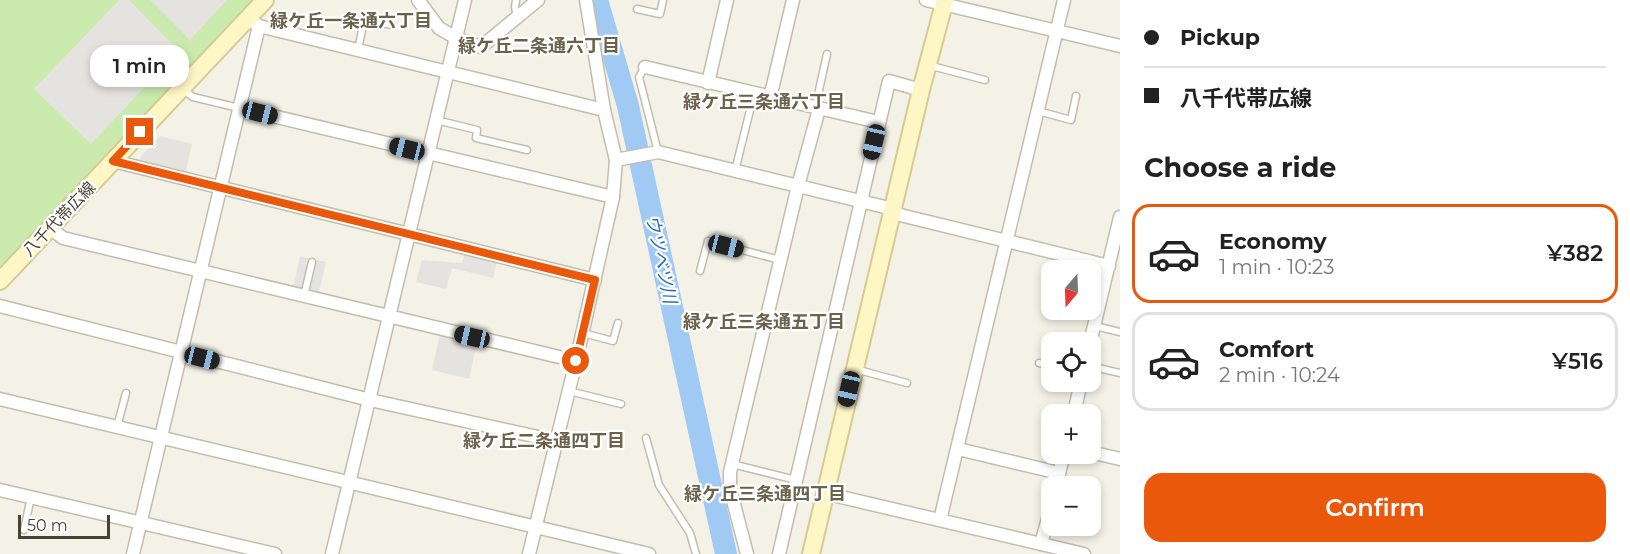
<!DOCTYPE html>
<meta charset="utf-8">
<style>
body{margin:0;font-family:Montserrat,"Noto Sans JP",sans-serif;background:#f2f2f2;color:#222;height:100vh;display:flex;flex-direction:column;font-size:22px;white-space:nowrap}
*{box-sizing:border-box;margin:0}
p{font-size:20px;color:#767676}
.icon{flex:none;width:33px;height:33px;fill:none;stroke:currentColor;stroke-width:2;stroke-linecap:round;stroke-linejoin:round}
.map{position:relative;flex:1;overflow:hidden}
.side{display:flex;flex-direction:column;background:#fff;width:510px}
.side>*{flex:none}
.top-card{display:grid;align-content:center;height:132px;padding:0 24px;background:#fff}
.needle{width:39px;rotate:199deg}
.controls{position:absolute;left:1041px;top:260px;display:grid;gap:12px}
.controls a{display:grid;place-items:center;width:60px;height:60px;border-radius:12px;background:#fff;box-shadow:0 3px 9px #0003;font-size:30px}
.scale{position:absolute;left:18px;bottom:15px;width:92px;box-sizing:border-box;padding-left:6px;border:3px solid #484235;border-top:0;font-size:16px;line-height:21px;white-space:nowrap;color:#484235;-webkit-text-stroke:4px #fff;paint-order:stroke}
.end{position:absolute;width:27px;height:27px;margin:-14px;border:8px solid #ea580c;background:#fff;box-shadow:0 0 0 3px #fff}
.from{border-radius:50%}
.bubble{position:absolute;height:42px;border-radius:18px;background:#fff;box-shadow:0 3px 9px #0003;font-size:20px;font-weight:600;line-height:42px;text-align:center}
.car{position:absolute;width:18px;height:36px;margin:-18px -9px;border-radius:8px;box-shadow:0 0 4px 2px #0007;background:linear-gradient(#222 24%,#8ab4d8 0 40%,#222 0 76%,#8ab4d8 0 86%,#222 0)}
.top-card b{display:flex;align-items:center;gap:21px;height:57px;font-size:22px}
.top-card b+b{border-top:2px solid #e0e0e0}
.top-card i{width:15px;height:15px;background:#222}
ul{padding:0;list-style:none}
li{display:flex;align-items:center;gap:18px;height:99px;margin:0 12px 9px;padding:0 12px;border:3px solid #e0e0e0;border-radius:18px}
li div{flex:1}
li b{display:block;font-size:22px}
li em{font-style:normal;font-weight:600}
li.current{border-color:#ea580c}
li>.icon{width:54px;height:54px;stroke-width:1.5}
h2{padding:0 24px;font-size:27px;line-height:72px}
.cta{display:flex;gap:12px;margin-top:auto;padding:12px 24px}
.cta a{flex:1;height:69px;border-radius:18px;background:#ea580c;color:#fff;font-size:24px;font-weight:600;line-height:69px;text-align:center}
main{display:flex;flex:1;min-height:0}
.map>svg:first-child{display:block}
.green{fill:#caebad}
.parking{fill:#e5e3df}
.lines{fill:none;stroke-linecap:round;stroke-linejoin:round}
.river{stroke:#a0caf4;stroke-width:22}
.lane-casing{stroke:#c3bdac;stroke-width:9}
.street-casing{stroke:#c3bdac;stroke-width:15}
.secondary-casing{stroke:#d7cb94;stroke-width:20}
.lane{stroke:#fff;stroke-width:6}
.street{stroke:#fff;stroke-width:12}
.secondary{stroke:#fff6c6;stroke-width:16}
.route{stroke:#ea580c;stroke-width:8}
.labels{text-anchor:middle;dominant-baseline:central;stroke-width:4.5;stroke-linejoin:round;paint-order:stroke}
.street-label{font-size:16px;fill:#484235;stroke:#fff}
.neighbourhood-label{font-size:18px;font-weight:bold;fill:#6b624c;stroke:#fff}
.water-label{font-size:18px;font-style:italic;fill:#286fba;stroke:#fff}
</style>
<main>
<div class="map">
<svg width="1120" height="554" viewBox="0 0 1120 554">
<rect width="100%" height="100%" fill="#f4f2e7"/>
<polygon class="green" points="0,0 259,0 0,274"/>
<g class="parking">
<polygon points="119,0 129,0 179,51 91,144 34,89"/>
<polygon points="150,0 227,0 190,40"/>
<polygon points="160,136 192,144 185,176 138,164 141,156"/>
<polygon points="465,253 497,260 493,278 452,268 446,289 416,282 422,260 462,263"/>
<polygon points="300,256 326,262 319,292 294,286"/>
<polygon points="440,334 477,343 469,379 432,370"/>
</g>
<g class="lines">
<polyline class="river" points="597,0 628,106 726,554"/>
<defs>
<g id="lane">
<polyline points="516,0 515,7 517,17"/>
<polyline points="637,9 660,14 663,0"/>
<polyline points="347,16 392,25"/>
<polyline points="358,50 364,20"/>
<polyline points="928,65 985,80"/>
<polyline points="645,67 639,77 658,152"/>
<polyline points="182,89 193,97 239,108"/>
<polyline points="815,108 827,54"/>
<polyline points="1038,111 1071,120 1076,96"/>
<polyline points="436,120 477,130 476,138 527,150"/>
<polyline points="735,171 754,94"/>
<polyline points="700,271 708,241 780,260"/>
<polyline points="304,296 312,262"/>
<polyline points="1095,326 1120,332"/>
<polyline points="583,333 613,341 618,323"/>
<polyline points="1039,363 1052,366"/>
<polyline points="1090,366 1120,373"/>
<polyline points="855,369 907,383"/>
<polyline points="569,391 621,404"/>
<polyline points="117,427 126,393"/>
<polyline points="646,438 659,485 690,533 696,554"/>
<polyline points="732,464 796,480"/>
<polyline points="24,530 31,497"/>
</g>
<g id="street">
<polyline points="418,0 439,28 456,38 481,47 538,0"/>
<polyline points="926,0 1120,46"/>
<polyline points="253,22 259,26 604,110"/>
<polyline points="645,67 878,122"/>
<polyline points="708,83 727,0"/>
<polyline points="770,98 793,0"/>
<polyline points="239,108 613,197"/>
<polyline points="616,160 658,152 893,209"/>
<polyline points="113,161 595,280"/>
<polyline points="892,213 1109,266"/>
<polyline points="50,228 63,238 576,361"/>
<polyline points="0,306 370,400 556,441"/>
<polyline points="1090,343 1120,217"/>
<polyline points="0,399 649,554"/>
<polyline points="1074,414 1081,381"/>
<polyline points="958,449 1059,473"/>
<polyline points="1090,452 1120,459"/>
<polyline points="1056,486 1064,453"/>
<polyline points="0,490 275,554"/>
<polyline points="824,493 1084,554"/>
<polyline points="940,520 1064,0"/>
<polyline points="1041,544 1052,504"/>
<polyline points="133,554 259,26"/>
<polyline points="332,554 465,0"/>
<polyline points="529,554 576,361 613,197 616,160 604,110 586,0"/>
<polyline points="747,554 730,489 730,472 798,186 819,109"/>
<polyline points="779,554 889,81 921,90"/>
</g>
<g id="secondary">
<polyline points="0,281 265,0"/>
<polyline points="811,554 921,90 945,0"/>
</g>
</defs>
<use href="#lane" class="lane-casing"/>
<use href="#street" class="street-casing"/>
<use href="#secondary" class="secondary-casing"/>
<use href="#lane" class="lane"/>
<use href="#street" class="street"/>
<use href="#secondary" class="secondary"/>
</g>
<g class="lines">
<polyline class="route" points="140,132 113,161 595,280 576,361"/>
</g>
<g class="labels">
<g class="street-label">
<text transform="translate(59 219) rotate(-46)">八千代帯広線</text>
</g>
<g class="neighbourhood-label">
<text x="351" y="21">緑ケ丘一条通六丁目</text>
<text x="539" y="46">緑ケ丘二条通六丁目</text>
<text x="764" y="102">緑ケ丘三条通六丁目</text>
<text x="764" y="322">緑ケ丘三条通五丁目</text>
<text x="544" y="441">緑ケ丘二条通四丁目</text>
<text x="765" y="494">緑ケ丘三条通四丁目</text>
</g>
<g class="water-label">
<text transform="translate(661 259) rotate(78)">ウツベツ川</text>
</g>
</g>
</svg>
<div class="controls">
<a><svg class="needle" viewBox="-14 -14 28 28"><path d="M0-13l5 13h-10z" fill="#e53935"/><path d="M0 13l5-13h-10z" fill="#767676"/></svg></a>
<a><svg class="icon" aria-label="locate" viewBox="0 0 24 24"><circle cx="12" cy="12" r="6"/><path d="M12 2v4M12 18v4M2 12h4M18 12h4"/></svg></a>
<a>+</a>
<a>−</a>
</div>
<div class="scale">50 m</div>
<i class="end from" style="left:576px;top:361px"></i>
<i class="end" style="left:140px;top:132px"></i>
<div class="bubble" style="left:90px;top:45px;width:99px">1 min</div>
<i class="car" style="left:260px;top:113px;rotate:104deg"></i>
<i class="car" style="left:874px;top:142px;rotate:193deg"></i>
<i class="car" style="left:407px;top:149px;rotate:284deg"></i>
<i class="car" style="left:726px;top:246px;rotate:104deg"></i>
<i class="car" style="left:472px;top:337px;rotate:283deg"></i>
<i class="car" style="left:202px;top:358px;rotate:104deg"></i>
<i class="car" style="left:849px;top:389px;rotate:193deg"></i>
</div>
<section class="side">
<div class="top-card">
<b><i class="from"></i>Pickup</b>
<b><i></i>八千代帯広線</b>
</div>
<h2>Choose a ride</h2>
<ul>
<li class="current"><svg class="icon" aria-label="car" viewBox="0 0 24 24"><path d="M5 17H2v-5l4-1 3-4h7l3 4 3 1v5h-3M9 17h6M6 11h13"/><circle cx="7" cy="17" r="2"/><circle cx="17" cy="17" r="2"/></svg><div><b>Economy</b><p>1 min · 10:23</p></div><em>¥382</em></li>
<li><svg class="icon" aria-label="car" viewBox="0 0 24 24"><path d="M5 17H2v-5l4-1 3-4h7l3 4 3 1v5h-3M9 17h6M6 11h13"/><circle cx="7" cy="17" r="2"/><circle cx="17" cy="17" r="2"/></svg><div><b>Comfort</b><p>2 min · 10:24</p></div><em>¥516</em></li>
</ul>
<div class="cta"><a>Confirm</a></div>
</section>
</main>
